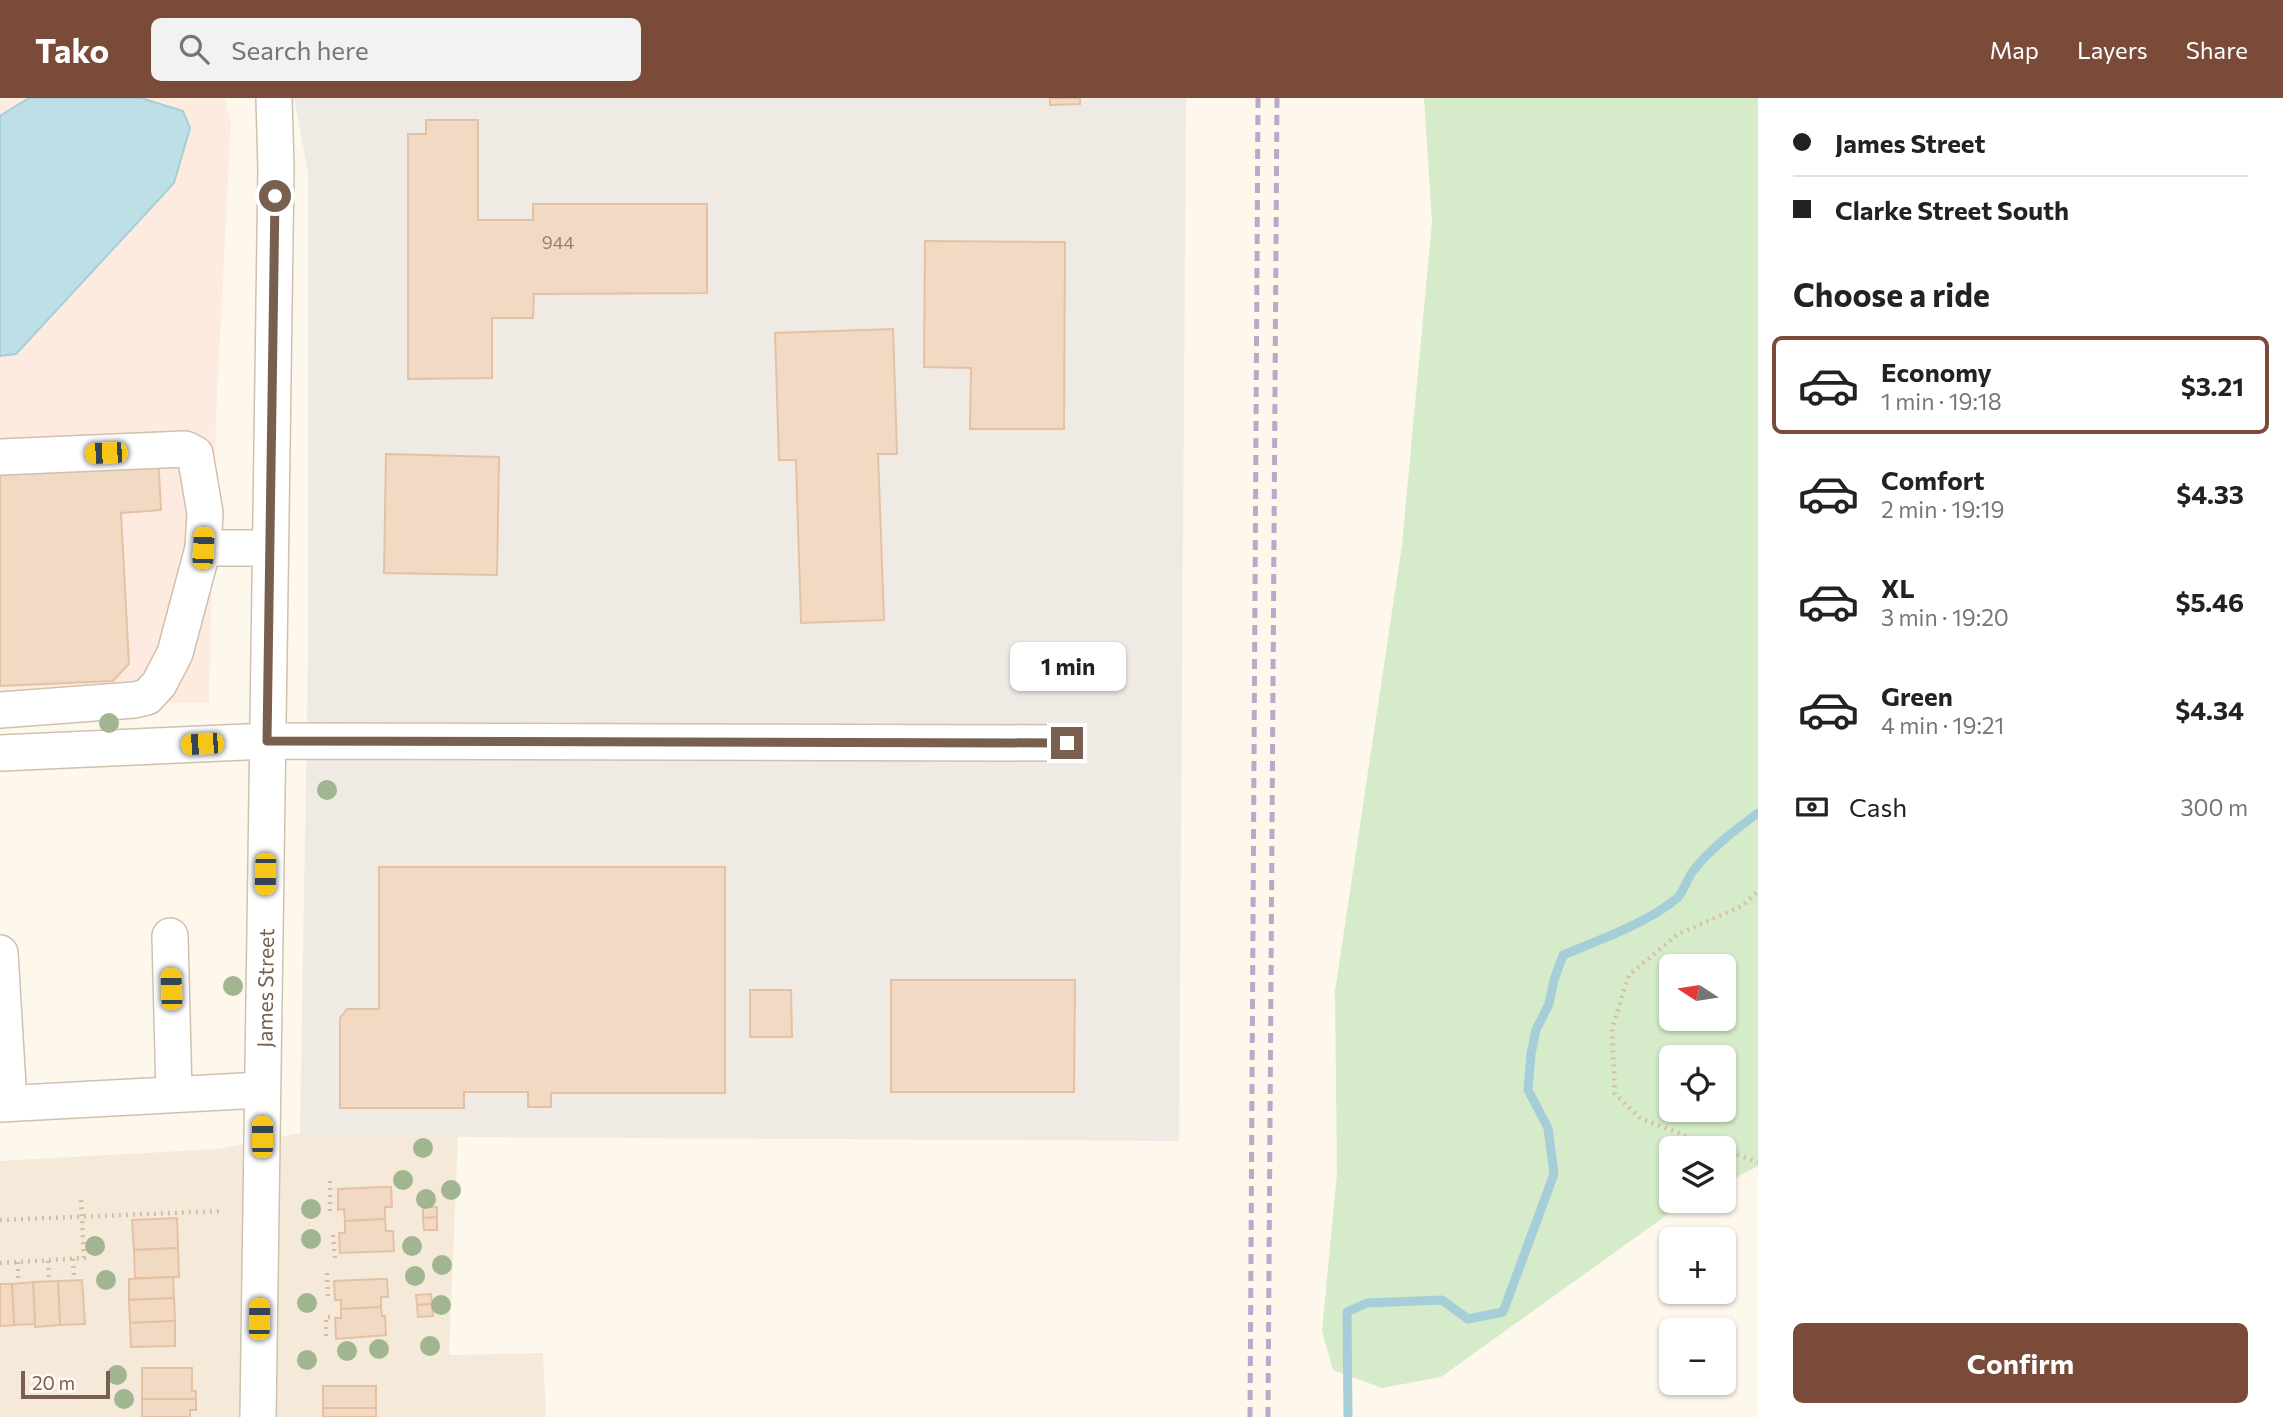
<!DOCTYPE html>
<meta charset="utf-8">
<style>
body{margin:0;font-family:Commissioner,sans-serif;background:#f2f2f2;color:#222;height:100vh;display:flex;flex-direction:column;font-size:26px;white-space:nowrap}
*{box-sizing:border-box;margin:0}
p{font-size:23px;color:#767676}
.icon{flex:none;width:38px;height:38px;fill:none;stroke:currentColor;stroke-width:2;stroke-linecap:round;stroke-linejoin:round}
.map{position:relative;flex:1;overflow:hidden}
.sheet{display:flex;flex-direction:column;background:#fff;width:525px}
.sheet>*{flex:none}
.top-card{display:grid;align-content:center;height:154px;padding:0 35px;background:#fff}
.needle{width:46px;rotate:282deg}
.buttons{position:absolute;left:1659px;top:856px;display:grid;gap:14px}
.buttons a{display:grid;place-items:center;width:77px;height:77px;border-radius:10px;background:#fff;box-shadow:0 2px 5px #0004;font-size:35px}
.scale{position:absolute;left:21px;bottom:18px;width:89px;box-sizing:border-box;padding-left:7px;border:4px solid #79604e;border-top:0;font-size:19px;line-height:24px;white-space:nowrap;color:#79604e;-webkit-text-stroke:5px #fffbf3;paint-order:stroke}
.end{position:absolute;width:32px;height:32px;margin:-16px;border:9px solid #79604e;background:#fff;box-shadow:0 0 0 4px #fff}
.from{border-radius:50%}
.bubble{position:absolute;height:49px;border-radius:10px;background:#fff;box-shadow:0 2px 5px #0004;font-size:23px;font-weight:700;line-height:49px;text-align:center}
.car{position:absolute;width:21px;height:42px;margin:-21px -10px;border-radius:9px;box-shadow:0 0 5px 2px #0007;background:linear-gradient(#f5c518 24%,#345 0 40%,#f5c518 0 76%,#345 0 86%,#f5c518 0)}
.top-card b{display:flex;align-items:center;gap:24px;height:66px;font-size:26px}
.top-card b+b{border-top:2px solid #e0e0e0}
.top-card i{width:18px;height:18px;background:#222}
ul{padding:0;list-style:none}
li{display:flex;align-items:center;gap:21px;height:98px;margin:0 14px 10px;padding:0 21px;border:4px solid transparent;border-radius:10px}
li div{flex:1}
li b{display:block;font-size:26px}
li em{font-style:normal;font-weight:700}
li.on{border-color:#7a4b38}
li>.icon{width:63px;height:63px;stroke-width:1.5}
h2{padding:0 35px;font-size:32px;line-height:84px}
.pay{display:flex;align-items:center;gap:18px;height:77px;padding:0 35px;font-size:26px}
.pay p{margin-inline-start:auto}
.action{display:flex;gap:14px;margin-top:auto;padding:14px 35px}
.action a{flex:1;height:80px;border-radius:10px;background:#7a4b38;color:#fff;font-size:28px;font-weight:700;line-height:80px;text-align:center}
header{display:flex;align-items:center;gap:42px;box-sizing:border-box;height:98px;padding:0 35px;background:#7a4b38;color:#fff}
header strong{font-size:33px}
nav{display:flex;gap:38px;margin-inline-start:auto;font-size:24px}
.search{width:490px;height:63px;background:#f2f2f2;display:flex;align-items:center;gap:18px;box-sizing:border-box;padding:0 24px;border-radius:10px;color:#767676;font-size:26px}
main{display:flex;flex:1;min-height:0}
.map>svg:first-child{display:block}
.residential{fill:#f5eada}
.commercial{fill:#fdebe0}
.industrial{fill:#efeae4}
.green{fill:#d5ebc9;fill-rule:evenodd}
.water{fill:#bfdfe7;stroke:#a6ced9;stroke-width:2}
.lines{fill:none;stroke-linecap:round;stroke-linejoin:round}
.stream{stroke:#a6ced9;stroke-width:9}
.building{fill:#f2d9c4;stroke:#e5c1a4;stroke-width:2}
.minor-casing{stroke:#d0c0b0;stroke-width:38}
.path{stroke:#d8bda6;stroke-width:4.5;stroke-dasharray:2 5;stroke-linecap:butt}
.minor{stroke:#fff;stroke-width:35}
.rail{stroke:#bca8c8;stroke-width:5;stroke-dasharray:10 7;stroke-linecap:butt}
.tree{fill:#a0b590}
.route{stroke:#79604e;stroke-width:9}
.labels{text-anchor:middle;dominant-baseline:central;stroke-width:5;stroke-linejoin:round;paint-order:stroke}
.number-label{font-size:18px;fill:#977e6c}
.street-label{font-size:21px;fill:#79604e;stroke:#fffbf3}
</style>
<header>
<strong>Tako</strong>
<div class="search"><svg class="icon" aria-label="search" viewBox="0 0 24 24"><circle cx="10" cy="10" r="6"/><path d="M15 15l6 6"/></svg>Search here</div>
<nav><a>Map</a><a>Layers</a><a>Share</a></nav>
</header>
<main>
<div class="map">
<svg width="1758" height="1319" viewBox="0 0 1758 1319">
<rect width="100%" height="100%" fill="#fdf7ec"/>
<polygon class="residential" points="300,1035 458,1039 449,1257 543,1255 546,1319 0,1319 0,1063 218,1051"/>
<polygon class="commercial" points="0,0 224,0 231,23 216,318 209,605 0,604"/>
<polygon class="industrial" points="294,0 1186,0 1179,1043 458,1039 300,1035 308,560 308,74"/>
<path class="green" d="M1424,0H1758V1068L1724,1086V1050H1671V1102L1691,1103L1678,1109L1441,1279L1382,1290L1333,1272L1322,1233L1337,1076L1335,893L1402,447L1432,124ZM1671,868H1724V920H1671ZM1671,959H1724V1012H1671Z"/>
<polygon class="water" points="29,0 141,0 183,13 190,30 174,85 16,256 0,258 0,18"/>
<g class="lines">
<path class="stream" d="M1348,1319L1347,1214L1367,1205L1442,1202L1468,1221L1503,1214L1554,1076L1548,1030L1528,992L1531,956L1536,932L1549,906L1554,882L1563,857C1597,843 1647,825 1676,801C1684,795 1686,782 1693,773C1710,751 1735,732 1758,715"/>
</g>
<g class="building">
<polygon points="1050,0 1080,0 1080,6 1050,7"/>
<polygon points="426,22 478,22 478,122 533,122 533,106 707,106 707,195 534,196 533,220 492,220 492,280 408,281 408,36 426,36"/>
<polygon points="925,143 1065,144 1064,331 970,331 971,270 924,269"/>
<polygon points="893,231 897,356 878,356 884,522 801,525 796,362 779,362 775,235"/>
<polygon points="386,356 499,359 497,477 384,475"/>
<polygon points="158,357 161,412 121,415 129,566 113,583 0,588 0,365"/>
<polygon points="379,769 725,769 725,995 551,995 551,1009 528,1009 528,994 464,994 464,1010 340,1010 340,920 347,911 379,911"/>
<polygon points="891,882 1075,882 1074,994 891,994"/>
<polygon points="750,892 791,892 792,939 750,939"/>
<polygon points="383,1089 391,1089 392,1109 385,1109 385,1121 345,1123 344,1111 338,1112 338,1091"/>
<polygon points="423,1109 437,1109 437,1119 423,1120"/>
<polygon points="437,1119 437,1132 424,1132 423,1120"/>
<polygon points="177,1120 178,1150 134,1152 132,1122"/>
<polygon points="385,1121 386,1133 393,1133 394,1153 340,1155 339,1135 345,1135 345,1123"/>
<polygon points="178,1150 179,1179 135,1180 134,1152"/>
<polygon points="173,1179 174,1200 129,1202 129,1181"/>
<polygon points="381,1181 387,1181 388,1199 381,1199 381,1209 341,1211 341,1202 335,1202 334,1183"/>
<polygon points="82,1182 85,1226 60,1227 58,1183"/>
<polygon points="58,1183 60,1227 35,1229 33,1184"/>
<polygon points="33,1184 35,1226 14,1227 12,1186"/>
<polygon points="0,1186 12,1186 14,1227 0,1228"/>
<polygon points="431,1196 432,1206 417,1207 416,1197"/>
<polygon points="174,1200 175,1223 130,1225 129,1202"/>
<polygon points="432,1206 433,1218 418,1219 417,1207"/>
<polygon points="381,1209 382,1218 385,1218 386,1237 336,1241 335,1220 341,1220 341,1211"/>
<polygon points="175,1223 175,1248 131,1249 130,1225"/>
<polygon points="142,1270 192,1270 192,1293 196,1293 196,1301 142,1301"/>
<rect x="323" y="1288" width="53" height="22"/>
<polygon points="142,1301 196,1301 196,1312 190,1312 190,1319 142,1319"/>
<rect x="323" y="1310" width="53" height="9"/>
</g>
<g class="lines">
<defs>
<g id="minor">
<polyline points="0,359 185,351 195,356 205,415 203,450 175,555 159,586 147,599 134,602 0,612"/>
<polyline points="203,450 270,450"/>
<polyline points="0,655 267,643 1067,645"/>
<polyline points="170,838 174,996"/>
<polyline points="0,855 9,1005"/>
<polyline points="0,1006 262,992"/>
<path id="s1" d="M258,1319L276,71L274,0"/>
</g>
</defs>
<use href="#minor" class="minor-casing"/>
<g class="path">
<polyline points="1719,1050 1641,1021 1615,996 1612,930 1629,877 1678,836 1742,808 1758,793"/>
<polyline points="1724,1052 1758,1064"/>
<polyline points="330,1083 330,1114"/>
<polyline points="0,1122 222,1113"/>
<polyline points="333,1137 335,1161"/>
<polyline points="73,1161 74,1180"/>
<polyline points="48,1163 49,1182"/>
<polyline points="18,1164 18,1183"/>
<polyline points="0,1165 84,1160 81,1101"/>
<polyline points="327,1175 328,1199"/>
<polyline points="326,1238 326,1219 332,1219"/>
</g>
<use href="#minor" class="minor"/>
<g class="rail">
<polyline points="1250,1319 1258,0"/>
<polyline points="1268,1319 1277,0"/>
</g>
</g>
<g class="tree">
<circle cx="109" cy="625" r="10"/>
<circle cx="327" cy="692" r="10"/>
<circle cx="233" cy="888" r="10"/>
<circle cx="423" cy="1050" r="10"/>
<circle cx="403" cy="1082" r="10"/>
<circle cx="451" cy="1092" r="10"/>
<circle cx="426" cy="1101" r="10"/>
<circle cx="311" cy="1111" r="10"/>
<circle cx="311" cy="1141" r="10"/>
<circle cx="95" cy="1148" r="10"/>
<circle cx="412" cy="1148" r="10"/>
<circle cx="442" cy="1167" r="10"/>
<circle cx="415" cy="1178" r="10"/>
<circle cx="106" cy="1182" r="10"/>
<circle cx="307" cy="1205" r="10"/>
<circle cx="441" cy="1207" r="10"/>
<circle cx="430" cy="1248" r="10"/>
<circle cx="379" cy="1251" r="10"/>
<circle cx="347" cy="1253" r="10"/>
<circle cx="307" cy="1262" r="10"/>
<circle cx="117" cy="1277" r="10"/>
<circle cx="124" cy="1301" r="10"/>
</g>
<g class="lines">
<polyline class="route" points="275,98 267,643 1067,645"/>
</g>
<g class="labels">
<g class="number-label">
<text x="558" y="144">944</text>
</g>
<g class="street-label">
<text stroke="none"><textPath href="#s1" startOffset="429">James Street</textPath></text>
</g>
</g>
</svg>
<div class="buttons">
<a><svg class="needle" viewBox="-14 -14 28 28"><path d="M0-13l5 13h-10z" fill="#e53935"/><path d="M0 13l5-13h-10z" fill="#767676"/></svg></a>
<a><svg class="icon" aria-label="locate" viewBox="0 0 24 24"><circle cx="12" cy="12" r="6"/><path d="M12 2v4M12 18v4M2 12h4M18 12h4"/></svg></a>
<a><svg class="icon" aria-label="layers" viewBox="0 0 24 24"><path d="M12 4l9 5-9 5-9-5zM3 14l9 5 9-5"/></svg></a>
<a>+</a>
<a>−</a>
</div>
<div class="scale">20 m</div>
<i class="end from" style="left:275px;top:98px"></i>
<i class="end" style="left:1067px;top:645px"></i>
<div class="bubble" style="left:1010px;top:544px;width:116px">1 min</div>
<i class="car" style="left:106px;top:355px;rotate:268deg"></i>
<i class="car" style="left:203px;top:450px;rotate:3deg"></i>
<i class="car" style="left:202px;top:646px;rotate:267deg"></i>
<i class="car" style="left:265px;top:776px;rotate:181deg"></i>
<i class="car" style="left:171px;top:891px;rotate:358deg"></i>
<i class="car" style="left:262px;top:1039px;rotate:0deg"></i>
<i class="car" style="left:259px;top:1221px;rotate:1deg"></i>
</div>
<section class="sheet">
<div class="top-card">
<b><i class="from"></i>James Street</b>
<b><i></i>Clarke Street South</b>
</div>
<h2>Choose a ride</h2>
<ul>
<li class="on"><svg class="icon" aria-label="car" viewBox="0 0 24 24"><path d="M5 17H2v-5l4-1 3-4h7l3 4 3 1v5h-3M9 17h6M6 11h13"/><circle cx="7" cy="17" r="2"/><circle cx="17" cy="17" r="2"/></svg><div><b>Economy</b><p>1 min · 19:18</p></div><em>$3.21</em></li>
<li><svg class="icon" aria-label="car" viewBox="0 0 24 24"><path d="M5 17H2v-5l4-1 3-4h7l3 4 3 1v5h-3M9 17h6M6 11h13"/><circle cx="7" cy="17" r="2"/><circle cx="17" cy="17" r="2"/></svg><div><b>Comfort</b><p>2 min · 19:19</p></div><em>$4.33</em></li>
<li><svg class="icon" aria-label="car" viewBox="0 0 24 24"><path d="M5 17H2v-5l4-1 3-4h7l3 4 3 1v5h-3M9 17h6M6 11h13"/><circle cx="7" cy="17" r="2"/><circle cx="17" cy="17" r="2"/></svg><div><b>XL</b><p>3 min · 19:20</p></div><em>$5.46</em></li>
<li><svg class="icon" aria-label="car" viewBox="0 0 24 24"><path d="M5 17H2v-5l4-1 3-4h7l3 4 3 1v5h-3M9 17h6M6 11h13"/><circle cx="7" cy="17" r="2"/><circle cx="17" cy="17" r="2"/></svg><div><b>Green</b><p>4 min · 19:21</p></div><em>$4.34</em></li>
</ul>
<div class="pay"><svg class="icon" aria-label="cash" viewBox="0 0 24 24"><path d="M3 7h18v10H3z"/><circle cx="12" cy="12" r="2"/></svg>Cash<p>300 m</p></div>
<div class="action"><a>Confirm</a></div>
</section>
</main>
